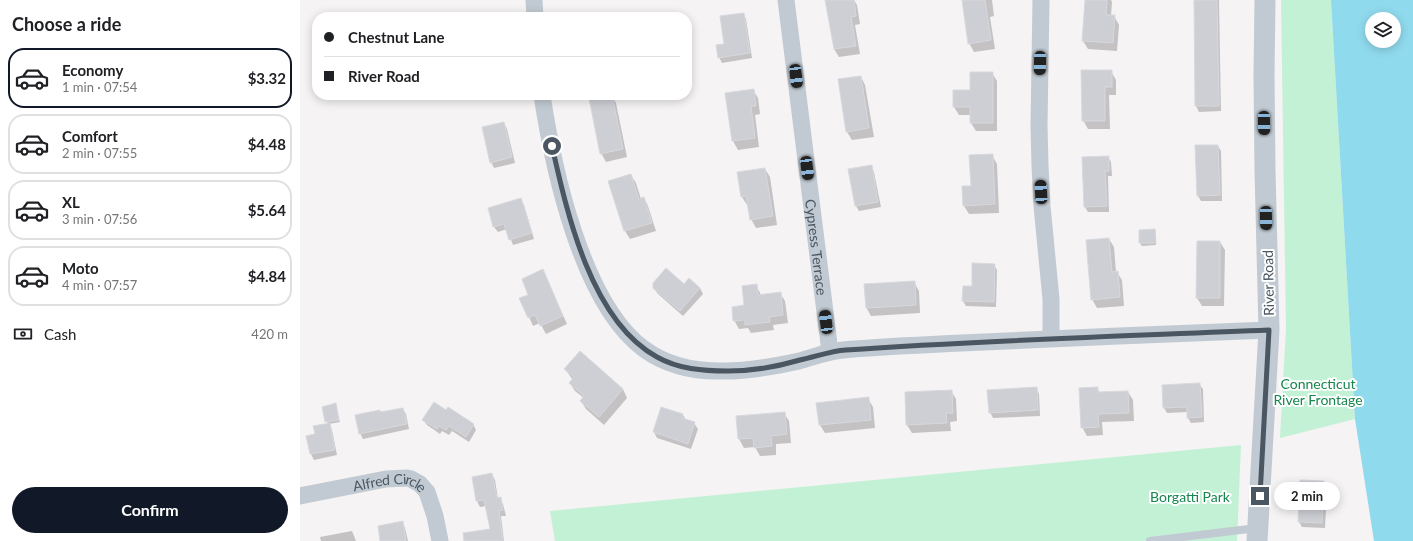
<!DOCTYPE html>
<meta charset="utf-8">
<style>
body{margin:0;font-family:Lato,sans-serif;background:#f6f6f6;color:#202124;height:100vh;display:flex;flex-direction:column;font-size:15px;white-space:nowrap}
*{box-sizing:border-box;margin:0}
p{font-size:13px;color:#757577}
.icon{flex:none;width:22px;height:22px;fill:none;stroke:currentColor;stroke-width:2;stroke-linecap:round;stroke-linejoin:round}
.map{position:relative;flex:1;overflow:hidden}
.drawer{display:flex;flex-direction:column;background:#fff;width:300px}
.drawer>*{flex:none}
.top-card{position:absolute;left:12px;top:12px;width:380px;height:88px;border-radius:16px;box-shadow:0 2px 10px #0003;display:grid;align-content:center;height:88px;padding:0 12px;background:#fff}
.tools{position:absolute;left:1065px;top:12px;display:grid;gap:8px}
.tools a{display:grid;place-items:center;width:36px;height:36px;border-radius:50%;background:#fff;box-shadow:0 2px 10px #0003;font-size:20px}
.end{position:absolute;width:18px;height:18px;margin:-9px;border:5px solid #4a5661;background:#fff;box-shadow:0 0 0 2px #fff}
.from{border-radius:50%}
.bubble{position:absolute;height:28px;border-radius:14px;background:#fff;box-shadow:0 2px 10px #0003;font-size:13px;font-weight:700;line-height:28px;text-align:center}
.car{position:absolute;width:12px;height:24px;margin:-12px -6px;border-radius:5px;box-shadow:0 0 3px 1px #0007;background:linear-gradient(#222 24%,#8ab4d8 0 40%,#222 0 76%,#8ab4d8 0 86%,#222 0)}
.top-card b{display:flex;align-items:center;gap:14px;height:38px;font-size:15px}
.top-card b+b{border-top:1px solid #e0e0e0}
.top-card i{width:10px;height:10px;background:#202124}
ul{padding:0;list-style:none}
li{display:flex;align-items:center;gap:12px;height:60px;margin:0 8px 6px;padding:0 4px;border:2px solid #e0e0e0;border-radius:16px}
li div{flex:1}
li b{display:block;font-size:15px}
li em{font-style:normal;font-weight:700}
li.active{border-color:#111827}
li>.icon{width:36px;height:36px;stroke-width:1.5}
h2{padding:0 12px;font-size:18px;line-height:48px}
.pay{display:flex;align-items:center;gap:10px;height:44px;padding:0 12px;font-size:15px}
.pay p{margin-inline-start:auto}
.button{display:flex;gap:8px;margin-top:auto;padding:8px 12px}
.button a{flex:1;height:46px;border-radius:24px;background:#111827;color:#fff;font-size:16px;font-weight:700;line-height:46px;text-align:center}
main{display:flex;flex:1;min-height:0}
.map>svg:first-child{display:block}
.green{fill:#c3f1d5}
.water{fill:#90daee;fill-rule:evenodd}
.shadow{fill:#0003}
.building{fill:#cdcfd5;stroke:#d7d9de}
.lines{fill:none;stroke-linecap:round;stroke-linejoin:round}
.service{stroke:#c1cad2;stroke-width:8}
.minor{stroke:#c1cad2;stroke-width:17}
.tertiary{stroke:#c1cad2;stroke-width:21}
.route{stroke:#4a5661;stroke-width:5}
.labels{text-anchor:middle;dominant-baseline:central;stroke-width:4;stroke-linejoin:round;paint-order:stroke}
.street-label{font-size:14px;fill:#4a5661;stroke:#fff}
.park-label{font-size:14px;fill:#17864f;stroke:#fff}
</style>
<main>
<section class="drawer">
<h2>Choose a ride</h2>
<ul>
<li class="active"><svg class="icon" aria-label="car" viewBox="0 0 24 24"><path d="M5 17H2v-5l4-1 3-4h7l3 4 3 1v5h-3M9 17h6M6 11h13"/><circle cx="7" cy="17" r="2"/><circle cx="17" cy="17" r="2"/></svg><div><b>Economy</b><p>1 min · 07:54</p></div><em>$3.32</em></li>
<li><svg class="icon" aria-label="car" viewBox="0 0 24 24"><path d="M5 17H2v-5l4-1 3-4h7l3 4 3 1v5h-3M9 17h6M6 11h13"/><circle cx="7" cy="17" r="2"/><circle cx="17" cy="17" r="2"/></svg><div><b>Comfort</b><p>2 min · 07:55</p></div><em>$4.48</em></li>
<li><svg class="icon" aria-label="car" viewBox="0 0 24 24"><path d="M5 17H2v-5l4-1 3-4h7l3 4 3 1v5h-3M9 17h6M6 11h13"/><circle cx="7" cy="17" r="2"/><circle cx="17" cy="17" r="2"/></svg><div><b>XL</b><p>3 min · 07:56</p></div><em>$5.64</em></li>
<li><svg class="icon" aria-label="car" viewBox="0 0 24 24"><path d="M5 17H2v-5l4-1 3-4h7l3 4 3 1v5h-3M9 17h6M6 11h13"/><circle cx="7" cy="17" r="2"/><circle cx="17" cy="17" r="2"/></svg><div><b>Moto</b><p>4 min · 07:57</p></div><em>$4.84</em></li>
</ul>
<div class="pay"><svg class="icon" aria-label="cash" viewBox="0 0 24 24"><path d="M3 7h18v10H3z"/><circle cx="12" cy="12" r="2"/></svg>Cash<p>420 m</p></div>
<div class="button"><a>Confirm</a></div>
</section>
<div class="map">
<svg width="1113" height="541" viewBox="0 0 1113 541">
<rect width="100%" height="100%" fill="#f5f3f3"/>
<g class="green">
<polygon points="981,0 1031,0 1055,419 980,438 986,328"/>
<polygon points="941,445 937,541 255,541 250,511"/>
</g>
<path class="water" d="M1031,0H1113V541H1074L1055,419ZM1072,19H1094V41H1072Z"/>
<g class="shadow">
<polygon points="533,0 554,0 557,5 560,24 555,25 560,54 539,57 534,49 527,1"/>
<polygon points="664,0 692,0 694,16 690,17 695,49 674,52 669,43"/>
<polygon points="786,0 811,0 812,2 811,16 814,16 819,25 817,51 788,49 783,41"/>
<polygon points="895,0 919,0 921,111 899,112 896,106"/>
<polygon points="443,14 446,19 452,58 422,63 419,57"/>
<polygon points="284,16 305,16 306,17 284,17"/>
<polygon points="811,71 816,80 816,95 809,95 810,129 788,129 783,120"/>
<polygon points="692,73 697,81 697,131 676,131 671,123 671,115 659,115 654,107 671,91"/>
<polygon points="561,77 565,85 574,137 552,140 547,132"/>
<polygon points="453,90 458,98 460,114 455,115 459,147 438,150 433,141 426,94"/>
<polygon points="309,95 311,95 316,103 327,157 306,162 301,153"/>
<polygon points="204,123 207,129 215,163 194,168 191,162"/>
<polygon points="918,146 921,151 922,201 901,201 898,196"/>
<polygon points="692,155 697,164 699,213 669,214 664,206 664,187 672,187"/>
<polygon points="808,157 811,162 812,176 808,176 809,212 788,212 785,207"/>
<polygon points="571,166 574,172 581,207 559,211 556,206"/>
<polygon points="465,169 470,177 477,225 456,228 451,219 448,205 447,205 442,197"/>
<polygon points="331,175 336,183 341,199 344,198 348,206 356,231 330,239 325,231 309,182"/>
<polygon points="221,199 224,205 234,239 213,245 207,229 198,232 194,227"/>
<polygon points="854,230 856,232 856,245 842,246 840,243 840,231"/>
<polygon points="809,239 814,247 816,272 817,272 822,280 824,306 797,308 792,299"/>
<polygon points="920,242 925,250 924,306 902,306 897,298"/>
<polygon points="694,265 697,270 696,307 666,306 663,301 673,287"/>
<polygon points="243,271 267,324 246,334 240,323 233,326 229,317 230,295"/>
<polygon points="614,282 619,291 620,313 571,316 566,307"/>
<polygon points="384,285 400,288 403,294 383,316 357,293 354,287"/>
<polygon points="456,285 461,295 480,293 485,301 488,323 473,325 474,330 451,333 448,328 439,329 434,320 445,306"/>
<polygon points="280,352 323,389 327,398 304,425 286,409 281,401 284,398 275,391 270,383 273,380 265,369"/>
<polygon points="899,384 903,389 904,422 891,423 888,418 888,412 867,413 864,408"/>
<polygon points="736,388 739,394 740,416 693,418 690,412"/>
<polygon points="797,388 800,393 828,392 833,400 834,421 802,422 803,435 787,436 782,427"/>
<polygon points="651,391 656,399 657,421 650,422 651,431 612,433 607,425"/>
<polygon points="568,398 573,407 575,428 525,433 520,425"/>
<polygon points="35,405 40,422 29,424 32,430 37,455 14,460 11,454 8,437 16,435 28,425 23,407"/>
<polygon points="362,408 383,415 386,420 394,423 398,429 391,449 357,438 354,432"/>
<polygon points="103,409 106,414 109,429 63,439 60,433 81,413"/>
<polygon points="146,411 173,424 176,430 169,442 152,431 149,435 142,431 140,434 127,425 123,420"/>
<polygon points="484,413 489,421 491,443 476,444 476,455 460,456 455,447 444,448 439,439 437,417"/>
<polygon points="192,474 195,480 198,499 200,499 203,504 206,516 201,516 204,541 183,541 191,530 186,506 180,507 177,501 173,478"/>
<polygon points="1024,482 1027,488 1025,528 1002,527 999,522"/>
<polygon points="102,522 105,528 108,541 81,541"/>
<polygon points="52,531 56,541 21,541 20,537"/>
</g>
<g class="building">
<polygon points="525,0 554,0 556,16 551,17 556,46 534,49"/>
<polygon points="662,0 685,0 691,40 668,44"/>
<polygon points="785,0 807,0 806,15 815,15 813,43 782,41"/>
<polygon points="894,0 917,0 919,106 895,106"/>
<polygon points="444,13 450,53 418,58 416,45 424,44 420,16"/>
<polygon points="781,70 812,70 812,87 805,87 805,121 782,121"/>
<polygon points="670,72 693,72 693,123 670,123 670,107 653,107 653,90 670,90"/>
<polygon points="561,76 569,128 546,132 538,79"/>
<polygon points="454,89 456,106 451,106 455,138 432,141 425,93"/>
<polygon points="304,95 312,95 323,149 300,154 289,98"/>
<polygon points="204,122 212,157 190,163 182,127"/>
<polygon points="895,145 918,145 920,195 897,196"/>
<polygon points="693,154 695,204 663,206 662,186 671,186 669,155"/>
<polygon points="809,156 809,171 805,171 807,206 784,207 782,157"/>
<polygon points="572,165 578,202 555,206 548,169"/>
<polygon points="465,168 473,216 450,220 446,196 441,197 437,172"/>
<polygon points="331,174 339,199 344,197 352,223 324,231 308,181"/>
<polygon points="221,198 232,233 209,240 204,224 193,227 188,208"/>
<polygon points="855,229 856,243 839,243 839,230"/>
<polygon points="809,238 812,272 818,271 820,297 791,300 786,240"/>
<polygon points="897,241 920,241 920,298 896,298"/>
<polygon points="672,263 695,264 694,302 662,301 663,286 672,286"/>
<polygon points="366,268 384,284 389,278 400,288 380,311 353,288 353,283"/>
<polygon points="243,269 263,316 240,326 235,315 228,318 219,298 228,295 222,279"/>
<polygon points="615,281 616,305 566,308 564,284"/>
<polygon points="457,284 458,295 481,292 483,315 469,317 470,322 445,325 445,320 433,321 432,307 444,305 442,286"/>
<polygon points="280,351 323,389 299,417 280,401 284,396 269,383 274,377 264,369"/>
<polygon points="900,383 902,417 887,418 887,407 863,408 862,385"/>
<polygon points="737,387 738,410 689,413 687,390"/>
<polygon points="798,387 798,392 828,391 829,413 798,414 799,427 781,428 779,388"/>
<polygon points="652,390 653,413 646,413 647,423 606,425 605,392"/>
<polygon points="569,397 571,420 519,425 516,403"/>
<polygon points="134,402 146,410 148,407 174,424 166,437 149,426 146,430 139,426 137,429 122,420"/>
<polygon points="36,403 39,420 25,422 22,407"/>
<polygon points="361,407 383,414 382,418 395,422 388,444 353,432"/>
<polygon points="103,408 107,424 59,434 55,415 80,410 80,412"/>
<polygon points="485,412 487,434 471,436 472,446 454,448 453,438 438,439 436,416"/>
<polygon points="30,423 35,450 10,454 6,436 15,434 13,426"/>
<polygon points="192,473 197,498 201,497 203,510 199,511 203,541 164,541 163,533 190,529 184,500 176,501 172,477"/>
<polygon points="1000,480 1024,481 1022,523 998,522"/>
<polygon points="103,521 106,541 80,541 78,526"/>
</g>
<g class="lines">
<polyline class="service" points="850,541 957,528"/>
<g class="minor">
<polyline points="234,0 235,17"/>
<path id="s1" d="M486,0L530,352"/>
<polyline points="741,0 739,125 740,166 742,206 751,299 751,338"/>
<path d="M242,95C253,168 282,304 344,349C366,365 391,371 418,371C445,372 472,367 499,361C514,357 528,351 543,350C583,346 623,345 662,343C764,338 867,334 969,330"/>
<path id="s2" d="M0,496L86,479L107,478L111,479L120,484L127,492L135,516L140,541"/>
</g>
<polyline class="tertiary" points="957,541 969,330 965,171 964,75 965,0"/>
</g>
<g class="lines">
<path class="route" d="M252,146C267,213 291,321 357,357C378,369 403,371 428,371C452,371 476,367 500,360C515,357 530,351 546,350C687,340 828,336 969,330L960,496"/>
</g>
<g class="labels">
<g class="street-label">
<text stroke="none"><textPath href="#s1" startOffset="249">Cypress Terrace</textPath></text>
<text transform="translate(968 283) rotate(-91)">River Road</text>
<text stroke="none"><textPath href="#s2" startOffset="92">Alfred Circle</textPath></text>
</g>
<g class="park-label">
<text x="1018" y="383">Connecticut<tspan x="1018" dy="16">River Frontage</tspan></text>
<text x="890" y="496">Borgatti Park</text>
</g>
</g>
</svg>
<div class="tools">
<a><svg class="icon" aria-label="layers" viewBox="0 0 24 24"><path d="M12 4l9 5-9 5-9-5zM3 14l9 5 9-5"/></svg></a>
</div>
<i class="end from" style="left:252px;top:146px"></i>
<i class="end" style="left:960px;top:496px"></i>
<div class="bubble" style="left:974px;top:482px;width:66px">2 min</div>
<i class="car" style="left:740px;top:63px;rotate:181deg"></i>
<i class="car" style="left:496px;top:76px;rotate:173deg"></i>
<i class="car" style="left:964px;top:123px;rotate:179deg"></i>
<i class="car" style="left:507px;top:168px;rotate:173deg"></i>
<i class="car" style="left:741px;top:192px;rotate:357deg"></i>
<i class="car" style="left:966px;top:218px;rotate:179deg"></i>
<i class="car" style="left:526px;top:322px;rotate:353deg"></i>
<div class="top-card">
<b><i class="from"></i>Chestnut Lane</b>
<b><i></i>River Road</b>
</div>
</div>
</main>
